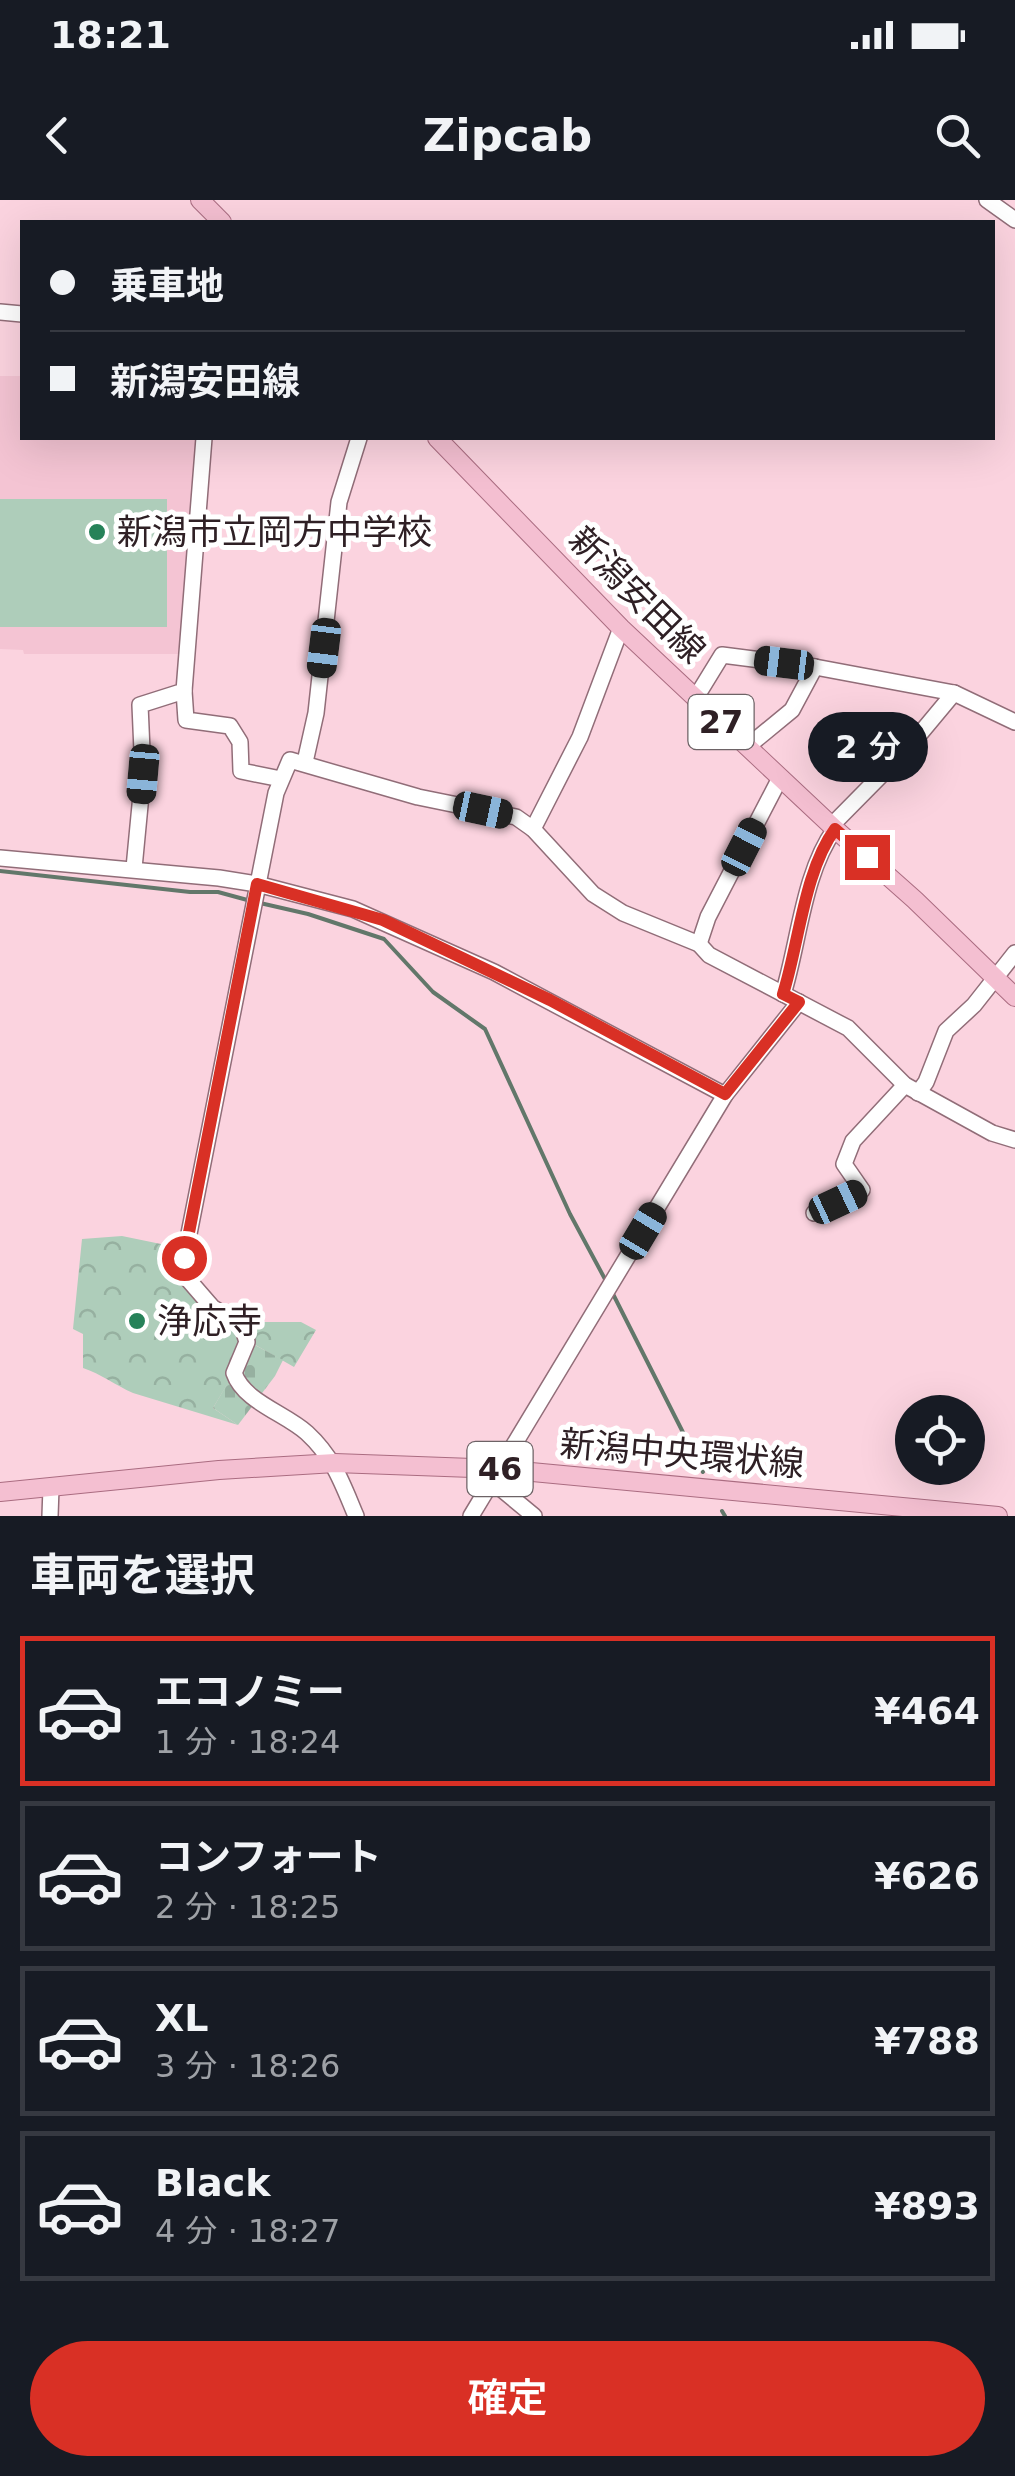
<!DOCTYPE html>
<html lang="ja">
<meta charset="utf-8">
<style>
body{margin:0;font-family:"DejaVu Sans","Noto Sans JP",sans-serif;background:#20242c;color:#f1f3f6;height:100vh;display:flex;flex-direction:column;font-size:38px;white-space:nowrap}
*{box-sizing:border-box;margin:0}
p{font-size:32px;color:#9ea1a6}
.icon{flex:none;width:55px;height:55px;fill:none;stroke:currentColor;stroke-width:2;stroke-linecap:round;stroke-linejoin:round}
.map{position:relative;height:1316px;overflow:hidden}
.details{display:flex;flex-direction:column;background:#171b24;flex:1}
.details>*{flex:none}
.hud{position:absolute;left:20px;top:20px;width:975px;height:220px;border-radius:0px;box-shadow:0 10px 40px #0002;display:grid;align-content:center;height:220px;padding:0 30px;background:#171b24}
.buttons{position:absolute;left:895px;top:1195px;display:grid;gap:20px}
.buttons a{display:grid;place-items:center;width:90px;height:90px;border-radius:50%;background:#171b24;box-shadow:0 10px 40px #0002;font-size:50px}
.end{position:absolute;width:45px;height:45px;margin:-22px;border:12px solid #d93025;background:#fff;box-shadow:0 0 0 5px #fff}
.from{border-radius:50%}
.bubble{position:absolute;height:70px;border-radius:35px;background:#171b24;box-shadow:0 10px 40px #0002;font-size:32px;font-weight:600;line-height:70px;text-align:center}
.car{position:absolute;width:30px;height:60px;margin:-30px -15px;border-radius:12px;box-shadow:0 0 8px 2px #0007;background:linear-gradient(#222 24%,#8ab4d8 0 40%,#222 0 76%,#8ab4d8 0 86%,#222 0)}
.hud b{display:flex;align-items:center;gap:35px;height:95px;font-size:38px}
.hud b+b{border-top:2px solid #363941}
.hud i{width:25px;height:25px;background:#f1f3f6}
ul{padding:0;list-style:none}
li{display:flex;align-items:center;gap:30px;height:150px;margin:0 20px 15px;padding:0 10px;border:5px solid #363941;border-radius:0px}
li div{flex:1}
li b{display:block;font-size:38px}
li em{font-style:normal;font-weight:600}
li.active{border-color:#d93025}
li>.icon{width:90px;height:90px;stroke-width:1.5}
h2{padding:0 30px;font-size:45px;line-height:120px}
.cta{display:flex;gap:20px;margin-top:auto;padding:20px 30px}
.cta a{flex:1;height:115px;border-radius:60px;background:#d93025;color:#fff;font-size:40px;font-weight:600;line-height:115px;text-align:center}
.status{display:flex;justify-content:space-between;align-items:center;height:70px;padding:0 50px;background:#171b24;direction:ltr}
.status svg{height:28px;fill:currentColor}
header{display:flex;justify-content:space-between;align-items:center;height:130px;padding:0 30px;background:#171b24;font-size:45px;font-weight:600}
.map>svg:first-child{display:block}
.built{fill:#f4c4d3}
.forest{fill:url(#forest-crowns)}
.cemetery{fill:url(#cemetery-stones)}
.park{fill:#aecdba}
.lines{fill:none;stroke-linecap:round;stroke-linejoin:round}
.stream{stroke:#62776a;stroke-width:4}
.minor-casing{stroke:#916d78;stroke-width:18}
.major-casing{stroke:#aa6c81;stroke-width:20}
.minor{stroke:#fff;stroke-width:15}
.major{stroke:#f4bfd1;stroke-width:18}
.route{stroke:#d93025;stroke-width:12}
.poi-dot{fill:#268259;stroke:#fff;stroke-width:4}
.labels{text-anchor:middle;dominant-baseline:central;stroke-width:10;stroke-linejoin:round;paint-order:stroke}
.shield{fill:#fff;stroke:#6d6366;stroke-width:2.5}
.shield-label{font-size:32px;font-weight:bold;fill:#2f2025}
.poi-label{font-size:35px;fill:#2f2025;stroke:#fff;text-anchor:start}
.street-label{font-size:35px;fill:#2f2025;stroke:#fff}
</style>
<div class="status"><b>18:21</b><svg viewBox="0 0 49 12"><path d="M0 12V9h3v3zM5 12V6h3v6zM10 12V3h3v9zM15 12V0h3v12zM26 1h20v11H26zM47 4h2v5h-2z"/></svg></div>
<header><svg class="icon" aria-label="back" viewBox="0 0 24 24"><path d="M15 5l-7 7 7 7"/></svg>Zipcab<svg class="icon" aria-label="search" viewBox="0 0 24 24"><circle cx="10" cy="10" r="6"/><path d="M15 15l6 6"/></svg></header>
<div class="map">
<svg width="1015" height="1316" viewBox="0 0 1015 1316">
<defs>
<pattern id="forest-crowns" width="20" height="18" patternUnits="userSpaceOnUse" patternTransform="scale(2.5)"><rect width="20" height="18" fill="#aecdba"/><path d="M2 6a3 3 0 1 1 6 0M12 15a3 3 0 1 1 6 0" fill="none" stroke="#96b0a0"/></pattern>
<pattern id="cemetery-stones" width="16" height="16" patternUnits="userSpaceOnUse" patternTransform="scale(2.5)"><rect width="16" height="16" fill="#aecdba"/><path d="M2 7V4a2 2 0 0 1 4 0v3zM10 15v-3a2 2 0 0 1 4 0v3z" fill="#96b0a0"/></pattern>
</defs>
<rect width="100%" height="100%" fill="#fbd3df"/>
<polygon class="built" points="22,151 22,238 200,238 185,454 24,454 23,450 0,449 0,176 22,176"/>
<path class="forest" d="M122,1036L190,1050L195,1090L248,1122H301L316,1130L294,1167L252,1143L213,1208L238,1225L133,1193C115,1185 101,1174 83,1168V1134L73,1129L82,1039Z"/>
<polygon class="cemetery" points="251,1143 283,1160 275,1176 238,1225 213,1208"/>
<rect class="park" x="0" y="299" width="167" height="128"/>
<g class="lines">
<g class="stream">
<polyline points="0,671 190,692 218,692 251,701"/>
<polyline points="260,703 308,714 384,739 433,792 485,829 570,1014 606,1081"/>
<polyline points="613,1094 703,1272"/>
<polyline points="722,1311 725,1316"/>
</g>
<defs>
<g id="minor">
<polyline points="987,0 1015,20"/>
<polyline points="0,112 22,114"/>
<polyline points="184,491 186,520 230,526 240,542 241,571 281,579"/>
<polyline points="695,499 722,455 815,467 954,493 1015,522"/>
<polyline points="747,547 792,510 815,467"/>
<polyline points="305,562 316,513 339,302 359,238"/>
<polyline points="832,625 909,547 954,493"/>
<polyline points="533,629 580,537 621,428"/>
<polyline points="0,658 219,678 257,684 353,709 494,772 725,895"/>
<polyline points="134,668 143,574 140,505 184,491 204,238"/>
<polyline points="699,744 708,717 780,578"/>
<path d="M783,794C799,743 803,673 835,629"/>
<polyline points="918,893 926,882 946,831 974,805 1015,753"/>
<polyline points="814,1013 862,990 844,964 853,941 905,885"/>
<polyline points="493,1282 534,1316"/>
<polyline points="50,1316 51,1288"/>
<path d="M356,1316C342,1283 334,1258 307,1233C285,1213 244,1202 234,1173L247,1142L242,1126L212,1107L186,1077L184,1059L276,593L290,560L418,597L516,617L533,629L593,694L623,713L699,744L709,755L848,828L905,885L992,933L1015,940"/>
<polyline points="471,1316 725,895 799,802"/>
</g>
<g id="major">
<polyline points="200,0 222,22"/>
<polyline points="437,238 621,428 835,629 915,700 1015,797"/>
<polyline points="0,1292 219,1270 335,1263 500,1269 998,1316"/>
</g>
</defs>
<use href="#minor" class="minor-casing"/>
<use href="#major" class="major-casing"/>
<use href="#minor" class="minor"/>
<use href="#major" class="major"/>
</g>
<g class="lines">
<path class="route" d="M184,1058L257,684L383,720L550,800L725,894L799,802L783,794C799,744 804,671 835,629L867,657"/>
</g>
<g class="poi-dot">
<circle cx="97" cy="332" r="10"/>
<circle cx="137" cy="1121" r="10"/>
</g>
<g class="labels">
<g class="shield">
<rect x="688.5" y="495" width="65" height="54" rx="8"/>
<rect x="467.5" y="1242" width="65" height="54" rx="8"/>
</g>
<g class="shield-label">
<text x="721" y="522">27</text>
<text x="500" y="1269">46</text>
</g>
<g class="poi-label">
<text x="117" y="332">新潟市立岡方中学校</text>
<text x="157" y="1121">浄応寺</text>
</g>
<g class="street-label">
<text transform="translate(637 395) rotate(45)">新潟安田線</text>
<text transform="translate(682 1254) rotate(5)">新潟中央環状線</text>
</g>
</g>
</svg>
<div class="buttons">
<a><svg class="icon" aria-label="locate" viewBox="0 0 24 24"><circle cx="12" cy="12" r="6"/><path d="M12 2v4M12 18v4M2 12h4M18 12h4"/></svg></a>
</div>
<i class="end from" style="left:184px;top:1058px"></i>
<i class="end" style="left:867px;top:657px"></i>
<div class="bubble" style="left:808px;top:512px;width:120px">2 分</div>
<i class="car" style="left:324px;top:448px;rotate:187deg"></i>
<i class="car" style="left:784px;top:463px;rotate:277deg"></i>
<i class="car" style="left:143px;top:574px;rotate:185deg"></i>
<i class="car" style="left:483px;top:610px;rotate:102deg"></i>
<i class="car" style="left:744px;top:647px;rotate:27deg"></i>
<i class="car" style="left:838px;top:1002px;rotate:65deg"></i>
<i class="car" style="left:643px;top:1031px;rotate:31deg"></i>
<div class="hud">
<b><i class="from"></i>乗車地</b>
<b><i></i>新潟安田線</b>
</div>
</div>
<section class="details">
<h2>車両を選択</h2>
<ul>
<li class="active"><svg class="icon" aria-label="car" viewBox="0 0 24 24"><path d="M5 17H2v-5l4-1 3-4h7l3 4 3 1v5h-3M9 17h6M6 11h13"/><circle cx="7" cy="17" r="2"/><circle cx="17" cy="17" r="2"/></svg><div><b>エコノミー</b><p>1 分 · 18:24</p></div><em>¥464</em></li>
<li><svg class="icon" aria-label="car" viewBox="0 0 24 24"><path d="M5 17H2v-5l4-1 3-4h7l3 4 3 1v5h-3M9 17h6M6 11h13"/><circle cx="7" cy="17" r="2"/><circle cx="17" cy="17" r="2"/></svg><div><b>コンフォート</b><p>2 分 · 18:25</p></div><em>¥626</em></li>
<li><svg class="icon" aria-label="car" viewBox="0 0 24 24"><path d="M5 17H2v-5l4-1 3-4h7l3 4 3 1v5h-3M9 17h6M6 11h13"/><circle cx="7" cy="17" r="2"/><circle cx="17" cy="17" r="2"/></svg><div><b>XL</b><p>3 分 · 18:26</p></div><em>¥788</em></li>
<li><svg class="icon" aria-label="car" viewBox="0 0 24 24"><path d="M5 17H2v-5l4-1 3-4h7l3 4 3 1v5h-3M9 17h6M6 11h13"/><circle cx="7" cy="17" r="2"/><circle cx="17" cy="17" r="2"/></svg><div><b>Black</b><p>4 分 · 18:27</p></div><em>¥893</em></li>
</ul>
<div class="cta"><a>確定</a></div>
</section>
